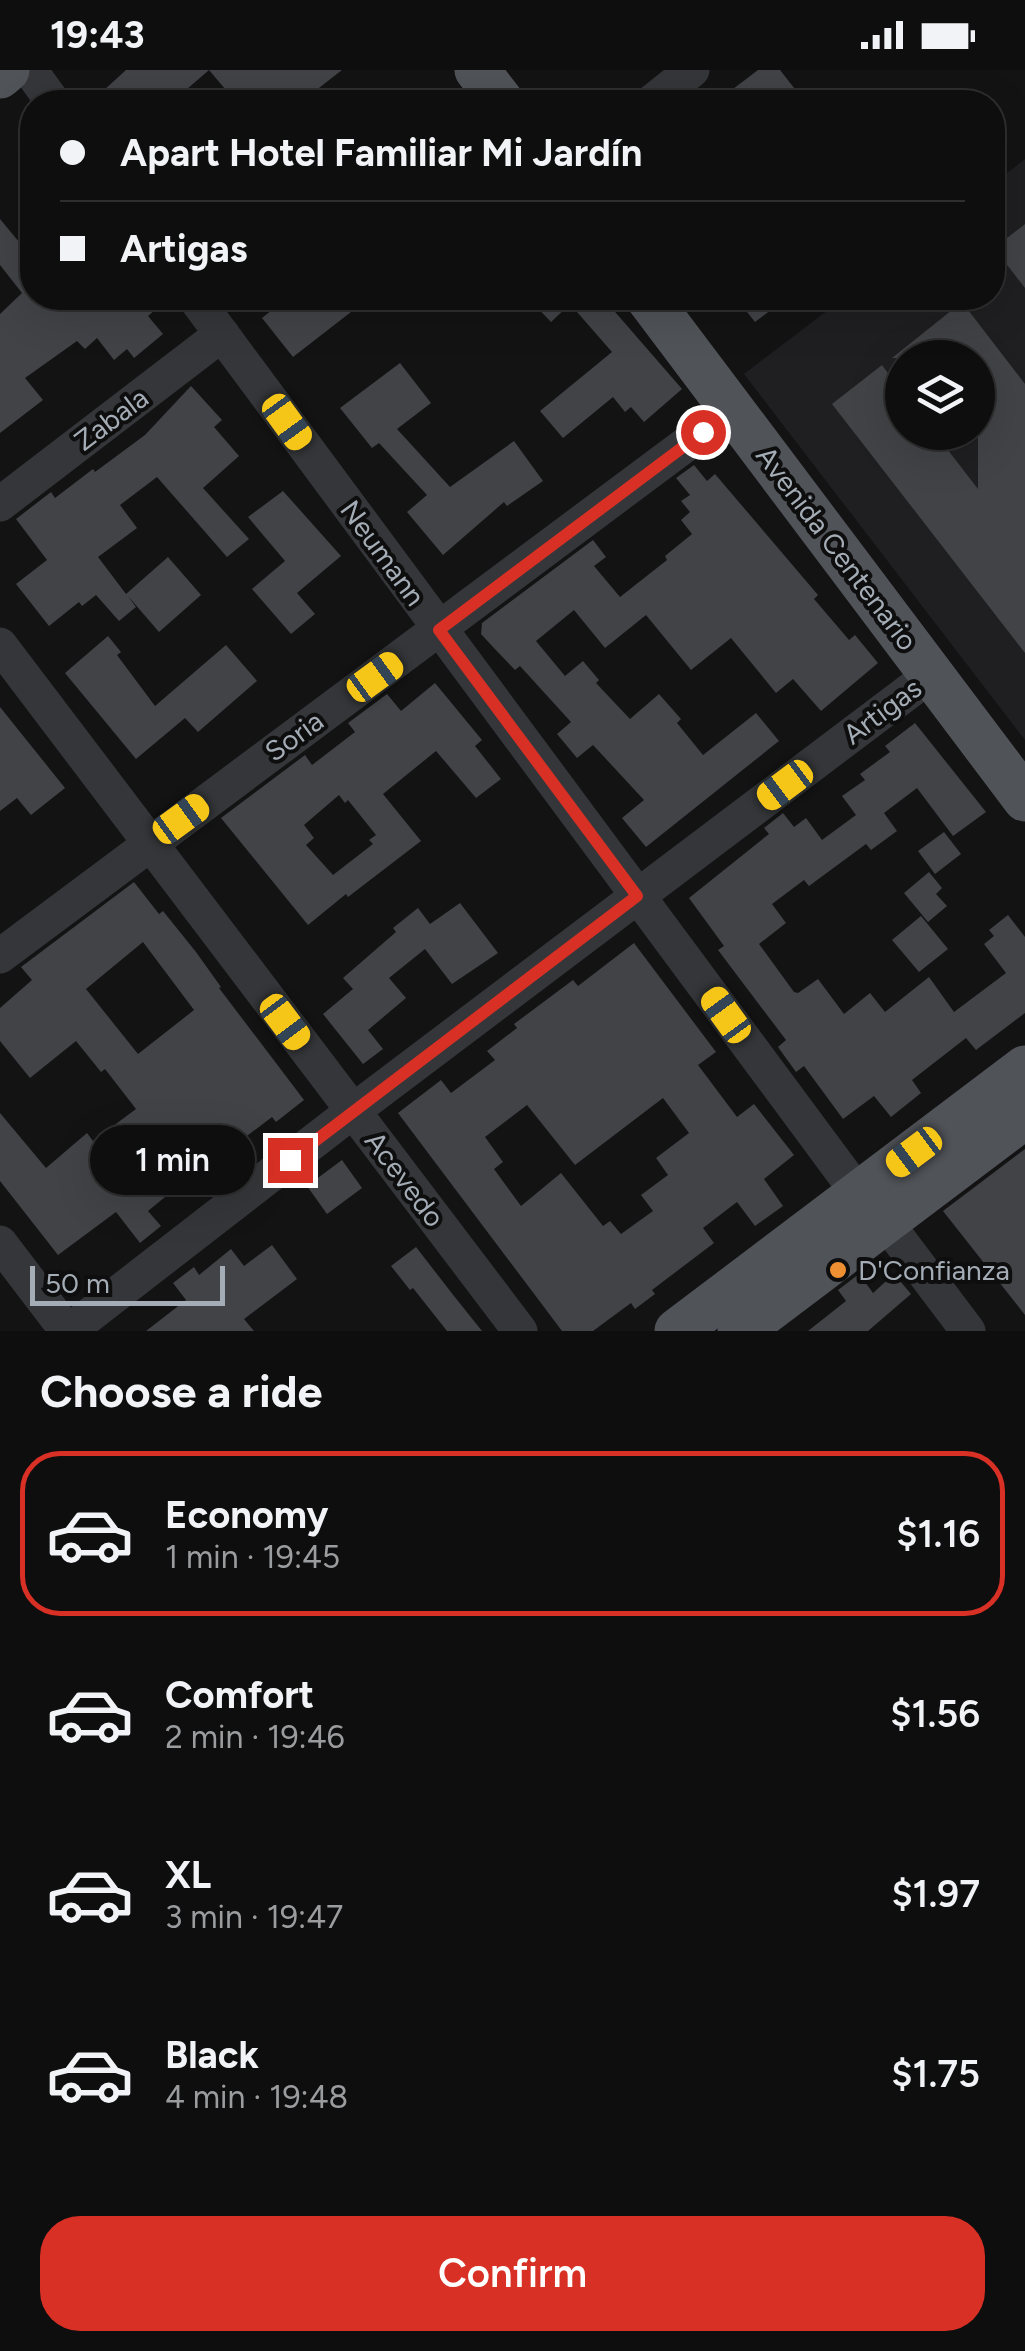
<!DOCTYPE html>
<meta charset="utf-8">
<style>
body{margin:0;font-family:Figtree,sans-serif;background:#1c1c1d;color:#f1f3f6;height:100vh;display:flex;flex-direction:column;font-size:38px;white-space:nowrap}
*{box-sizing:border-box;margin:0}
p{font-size:32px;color:#9b9c9e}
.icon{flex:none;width:55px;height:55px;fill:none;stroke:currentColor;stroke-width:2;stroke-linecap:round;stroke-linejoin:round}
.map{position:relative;height:1261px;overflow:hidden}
.panel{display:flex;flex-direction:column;background:#0e0e0f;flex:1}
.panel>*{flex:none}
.top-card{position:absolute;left:20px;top:20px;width:985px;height:220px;border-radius:40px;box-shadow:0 10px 40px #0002,0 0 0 2px #2e2e2f;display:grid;align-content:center;height:220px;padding:0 40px;background:#0e0e0f}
.buttons{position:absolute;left:885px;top:270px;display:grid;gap:20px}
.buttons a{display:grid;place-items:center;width:110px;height:110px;border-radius:50%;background:#0e0e0f;box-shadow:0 10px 40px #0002,0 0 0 2px #2e2e2f;font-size:50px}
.scale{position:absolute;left:30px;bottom:25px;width:195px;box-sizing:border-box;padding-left:10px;border:5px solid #a4acb5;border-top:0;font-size:28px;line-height:35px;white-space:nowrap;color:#a4acb5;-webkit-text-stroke:8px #0e0e0f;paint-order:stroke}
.end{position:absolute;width:45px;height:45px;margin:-22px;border:12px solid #d93025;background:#fff;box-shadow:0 0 0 5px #fff}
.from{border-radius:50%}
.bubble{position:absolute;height:70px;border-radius:35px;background:#0e0e0f;box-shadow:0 10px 40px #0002,0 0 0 2px #2e2e2f;font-size:32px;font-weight:600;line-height:70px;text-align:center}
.car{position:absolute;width:30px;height:60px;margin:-30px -15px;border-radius:12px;box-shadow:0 0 8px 2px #0007;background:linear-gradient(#f5c518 24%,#345 0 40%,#f5c518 0 76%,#345 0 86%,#f5c518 0)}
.top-card b{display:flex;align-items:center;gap:35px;height:95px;font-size:38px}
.top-card b+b{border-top:2px solid #2e2e2f}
.top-card i{width:25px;height:25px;background:#f1f3f6}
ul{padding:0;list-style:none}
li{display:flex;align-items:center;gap:30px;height:165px;margin:0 20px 15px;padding:0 20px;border:5px solid transparent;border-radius:40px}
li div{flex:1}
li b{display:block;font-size:38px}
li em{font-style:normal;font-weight:600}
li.current{border-color:#d93025}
li>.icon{width:90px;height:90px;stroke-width:1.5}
h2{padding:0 40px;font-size:45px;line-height:120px}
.cta{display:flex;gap:20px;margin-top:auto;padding:20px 40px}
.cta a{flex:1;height:115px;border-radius:40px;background:#d93025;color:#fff;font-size:40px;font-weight:600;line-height:115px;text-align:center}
.status{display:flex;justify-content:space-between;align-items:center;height:70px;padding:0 50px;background:#0e0e0f;direction:ltr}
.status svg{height:28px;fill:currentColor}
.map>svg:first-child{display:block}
.built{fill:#1f1f21;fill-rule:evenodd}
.building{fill:#424347;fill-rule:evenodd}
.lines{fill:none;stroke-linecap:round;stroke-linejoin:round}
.minor{stroke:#343639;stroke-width:35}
.major{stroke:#505358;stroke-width:45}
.route{stroke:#d93025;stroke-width:12}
.poi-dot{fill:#ee9031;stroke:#0e0e0f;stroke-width:4}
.labels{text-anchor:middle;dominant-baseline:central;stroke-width:8;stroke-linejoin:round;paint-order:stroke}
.street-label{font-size:28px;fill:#a4acb5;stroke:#0e0e0f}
.poi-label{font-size:28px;fill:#a4acb5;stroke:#0e0e0f;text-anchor:start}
</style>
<div class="status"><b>19:43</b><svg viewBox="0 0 49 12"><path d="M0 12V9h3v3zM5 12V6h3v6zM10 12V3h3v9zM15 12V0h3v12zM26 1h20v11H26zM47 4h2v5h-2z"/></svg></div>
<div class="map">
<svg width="1025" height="1261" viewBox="0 0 1025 1261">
<rect width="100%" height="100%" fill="#131314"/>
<path class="built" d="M1025,89V670L744,304L844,228H992L993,114ZM902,288H978V362H902Z"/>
<g class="building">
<polygon points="126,0 209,0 172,32 91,32"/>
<polygon points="209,0 342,0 301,32 236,32"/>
<polygon points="758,0 780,0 805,32 716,32"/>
<polygon points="0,149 24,178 32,171 32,228 43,228 54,240 67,228 169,228 148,246 163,264 134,288 127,279 114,290 97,268 85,279 77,271 25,308 43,330 0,363 0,244 22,223 0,195"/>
<polygon points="1025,154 1025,218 994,178"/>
<polygon points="287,228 369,228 293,287 262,248"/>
<polygon points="528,228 603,228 682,319 644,352 631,337 625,342 613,327 563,368 540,341 612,282 570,234 551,252"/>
<polygon points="736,228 787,228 755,252"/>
<polygon points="962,232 1025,314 1025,583 832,334 882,295 902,322 902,362 934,362 978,419 978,288 892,288"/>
<polygon points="400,293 431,333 397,359 450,417 514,371 543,411 507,436 504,432 443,485 407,442 427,425 379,373 372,378 340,338"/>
<polygon points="191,316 222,350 214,357 239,386 203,418 249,469 227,487 157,407 120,435 137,458 98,487 126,524 168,487 201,525 159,562 128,526 136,537 119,551 96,525 82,536 79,532 49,556 16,514 47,490 16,449 51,422 55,428 93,399 95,402 145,365"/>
<polygon points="694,395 707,411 715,404 818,525 814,529 849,570 855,565 878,593 821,641 793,609 776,623 731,568 691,600 646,545 605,578 574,540 536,571 565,606 583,591 599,610 596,613 630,649 659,624 681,649 677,653 703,685 756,643 779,671 646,777 622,748 644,730 593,675 577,688 557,664 571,652 520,596 515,600 493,577 481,564 482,553 593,470 606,487 594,496 620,527 667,490 665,486 692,464 681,450 690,442 681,431 690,425 676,408"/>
<polygon points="283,421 341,486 297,523 315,544 291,564 252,519 285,491 248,447"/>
<polygon points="108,566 121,582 117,585 155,636 226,575 257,611 198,662 185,648 136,689 65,603"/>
<path d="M435,613L482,670L475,676L501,709L476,728L436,681L383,724L421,771L348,827L346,824L308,855L221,748L305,685L312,695L355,662L348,653L387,624L401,641ZM339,725L345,733L348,730L376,765L369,770L373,774L333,805L306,775L314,768L304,755Z"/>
<polygon points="0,637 65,718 31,745 17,728 0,741"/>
<polygon points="915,653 986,742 953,766 917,718 884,743 897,761 871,780 866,774 809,816 804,810 772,834 786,853 759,874 794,922 798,923 818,909 844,944 870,923 885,942 929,907 954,942 1006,903 984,874 994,866 989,860 1008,845 1025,867 1025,943 976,980 966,968 912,1010 921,1023 891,1047 874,1026 843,1049 804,996 796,1002 778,977 786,970 718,880 724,876 689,828 769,764 764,758 783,743 794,757 806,748 822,770 856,745 842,726 865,710 860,704 890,682 885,676"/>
<polygon points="944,762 961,784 935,804 918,781"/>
<polygon points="929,802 942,818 936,824 947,836 928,852 904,823"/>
<path d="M134,812L159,844L163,841L196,882L221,917L219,918L304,1030L276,1052L272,1047L239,1072L234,1066L198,1092L206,1103L186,1117L182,1113L148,1141L161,1156L140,1173L116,1142L58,1185L0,1111V1043L46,1098L87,1063L93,1071L136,1039L105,999L101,1002L76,971L30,1008L0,971V938L32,910L21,897ZM143,872L194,940L138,984L86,919Z"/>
<polygon points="460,833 498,883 452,914 425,879 389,908 406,928 368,960 383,979 363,994 323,944 353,919 343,908 396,862 393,858 418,838 430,854"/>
<polygon points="921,846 948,879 919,902 892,870"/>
<path d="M634,873L716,982L698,995L737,1047L754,1034L794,1085L764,1109L783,1136L755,1156L737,1132L703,1158L714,1173L652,1220L655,1224L635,1239L631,1233L593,1261H562L398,1043L441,1010L451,1023L495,990L487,981L517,958L514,954L573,910L578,916ZM663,1028L689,1063L656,1088L668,1105L641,1125L653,1141L621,1164L610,1151L603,1156L561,1103L521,1136L494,1099L503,1092L485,1067L527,1035L575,1095Z"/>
<polygon points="1025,1079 1025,1245 943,1141"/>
<polygon points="342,1090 362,1118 327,1144 307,1116"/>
<polygon points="272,1175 297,1209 244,1249 254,1261 146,1261 186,1230 173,1213 194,1197 199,1205 231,1179 244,1196"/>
<polygon points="416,1177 454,1226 482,1261 447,1261 413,1218 410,1220 391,1196"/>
<polygon points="859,1204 873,1223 894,1204 911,1224 868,1261 808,1261 846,1231 838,1220"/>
</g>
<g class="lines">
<g class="minor">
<polyline points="30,0 53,32"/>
<polyline points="652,32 692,0"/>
<polyline points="195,228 858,1123"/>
<polyline points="0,434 222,264"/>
<polyline points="0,575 520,1261"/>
<polyline points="0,886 732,340"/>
<polyline points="885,1151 968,1261"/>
<polyline points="0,1173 67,1261"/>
<polyline points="69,1261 353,1041 932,604"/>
</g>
<g class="major">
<polyline points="477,0 502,32"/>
<polyline points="0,6 7,0"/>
<polyline points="648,228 1025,729"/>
<polyline points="677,1261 1025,998"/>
<polyline points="740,1261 1025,1046"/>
</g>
</g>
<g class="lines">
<polyline class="route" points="290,1090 637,826 439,560 703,362"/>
</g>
<circle class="poi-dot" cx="838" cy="1200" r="10"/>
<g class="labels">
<g class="street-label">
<text transform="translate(111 349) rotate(-37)">Zabala</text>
<text transform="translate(837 478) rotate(53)">Avenida Centenario</text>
<text transform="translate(383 483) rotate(54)">Neumann</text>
<text transform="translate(882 641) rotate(-37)">Artigas</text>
<text transform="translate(294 666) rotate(-36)">Soria</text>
<text transform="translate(405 1109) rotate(53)">Acevedo</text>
</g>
<g class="poi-label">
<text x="858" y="1200">D'Confianza</text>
</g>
</g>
</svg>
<div class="buttons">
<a><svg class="icon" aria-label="layers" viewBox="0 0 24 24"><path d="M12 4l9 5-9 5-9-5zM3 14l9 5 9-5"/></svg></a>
</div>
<div class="scale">50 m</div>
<i class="end from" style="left:703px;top:362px"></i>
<i class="end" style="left:290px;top:1090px"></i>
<div class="bubble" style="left:90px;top:1055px;width:165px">1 min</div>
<i class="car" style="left:287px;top:352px;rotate:144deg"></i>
<i class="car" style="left:375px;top:607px;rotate:54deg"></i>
<i class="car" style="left:785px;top:715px;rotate:233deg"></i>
<i class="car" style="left:181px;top:749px;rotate:54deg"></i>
<i class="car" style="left:726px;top:945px;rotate:324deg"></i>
<i class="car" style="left:285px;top:952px;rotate:143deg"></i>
<i class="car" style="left:914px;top:1082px;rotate:233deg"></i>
<div class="top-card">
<b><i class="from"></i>Apart Hotel Familiar Mi Jardín</b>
<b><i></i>Artigas</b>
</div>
</div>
<section class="panel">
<h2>Choose a ride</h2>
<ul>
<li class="current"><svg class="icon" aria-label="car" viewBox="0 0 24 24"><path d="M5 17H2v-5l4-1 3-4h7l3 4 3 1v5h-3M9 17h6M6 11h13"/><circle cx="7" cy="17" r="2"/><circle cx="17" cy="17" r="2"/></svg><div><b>Economy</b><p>1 min · 19:45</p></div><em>$1.16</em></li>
<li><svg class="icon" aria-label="car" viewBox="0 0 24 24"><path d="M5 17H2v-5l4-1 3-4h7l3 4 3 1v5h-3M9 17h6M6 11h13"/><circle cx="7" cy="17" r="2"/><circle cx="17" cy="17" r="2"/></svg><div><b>Comfort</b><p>2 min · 19:46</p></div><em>$1.56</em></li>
<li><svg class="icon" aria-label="car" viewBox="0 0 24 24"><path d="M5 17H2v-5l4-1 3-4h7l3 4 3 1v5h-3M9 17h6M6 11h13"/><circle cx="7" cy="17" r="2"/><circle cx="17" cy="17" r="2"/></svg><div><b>XL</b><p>3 min · 19:47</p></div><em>$1.97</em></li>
<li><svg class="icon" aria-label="car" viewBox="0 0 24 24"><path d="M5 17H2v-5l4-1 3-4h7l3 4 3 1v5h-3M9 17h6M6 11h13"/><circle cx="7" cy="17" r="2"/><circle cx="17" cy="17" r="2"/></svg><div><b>Black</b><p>4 min · 19:48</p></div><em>$1.75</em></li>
</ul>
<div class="cta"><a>Confirm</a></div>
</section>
